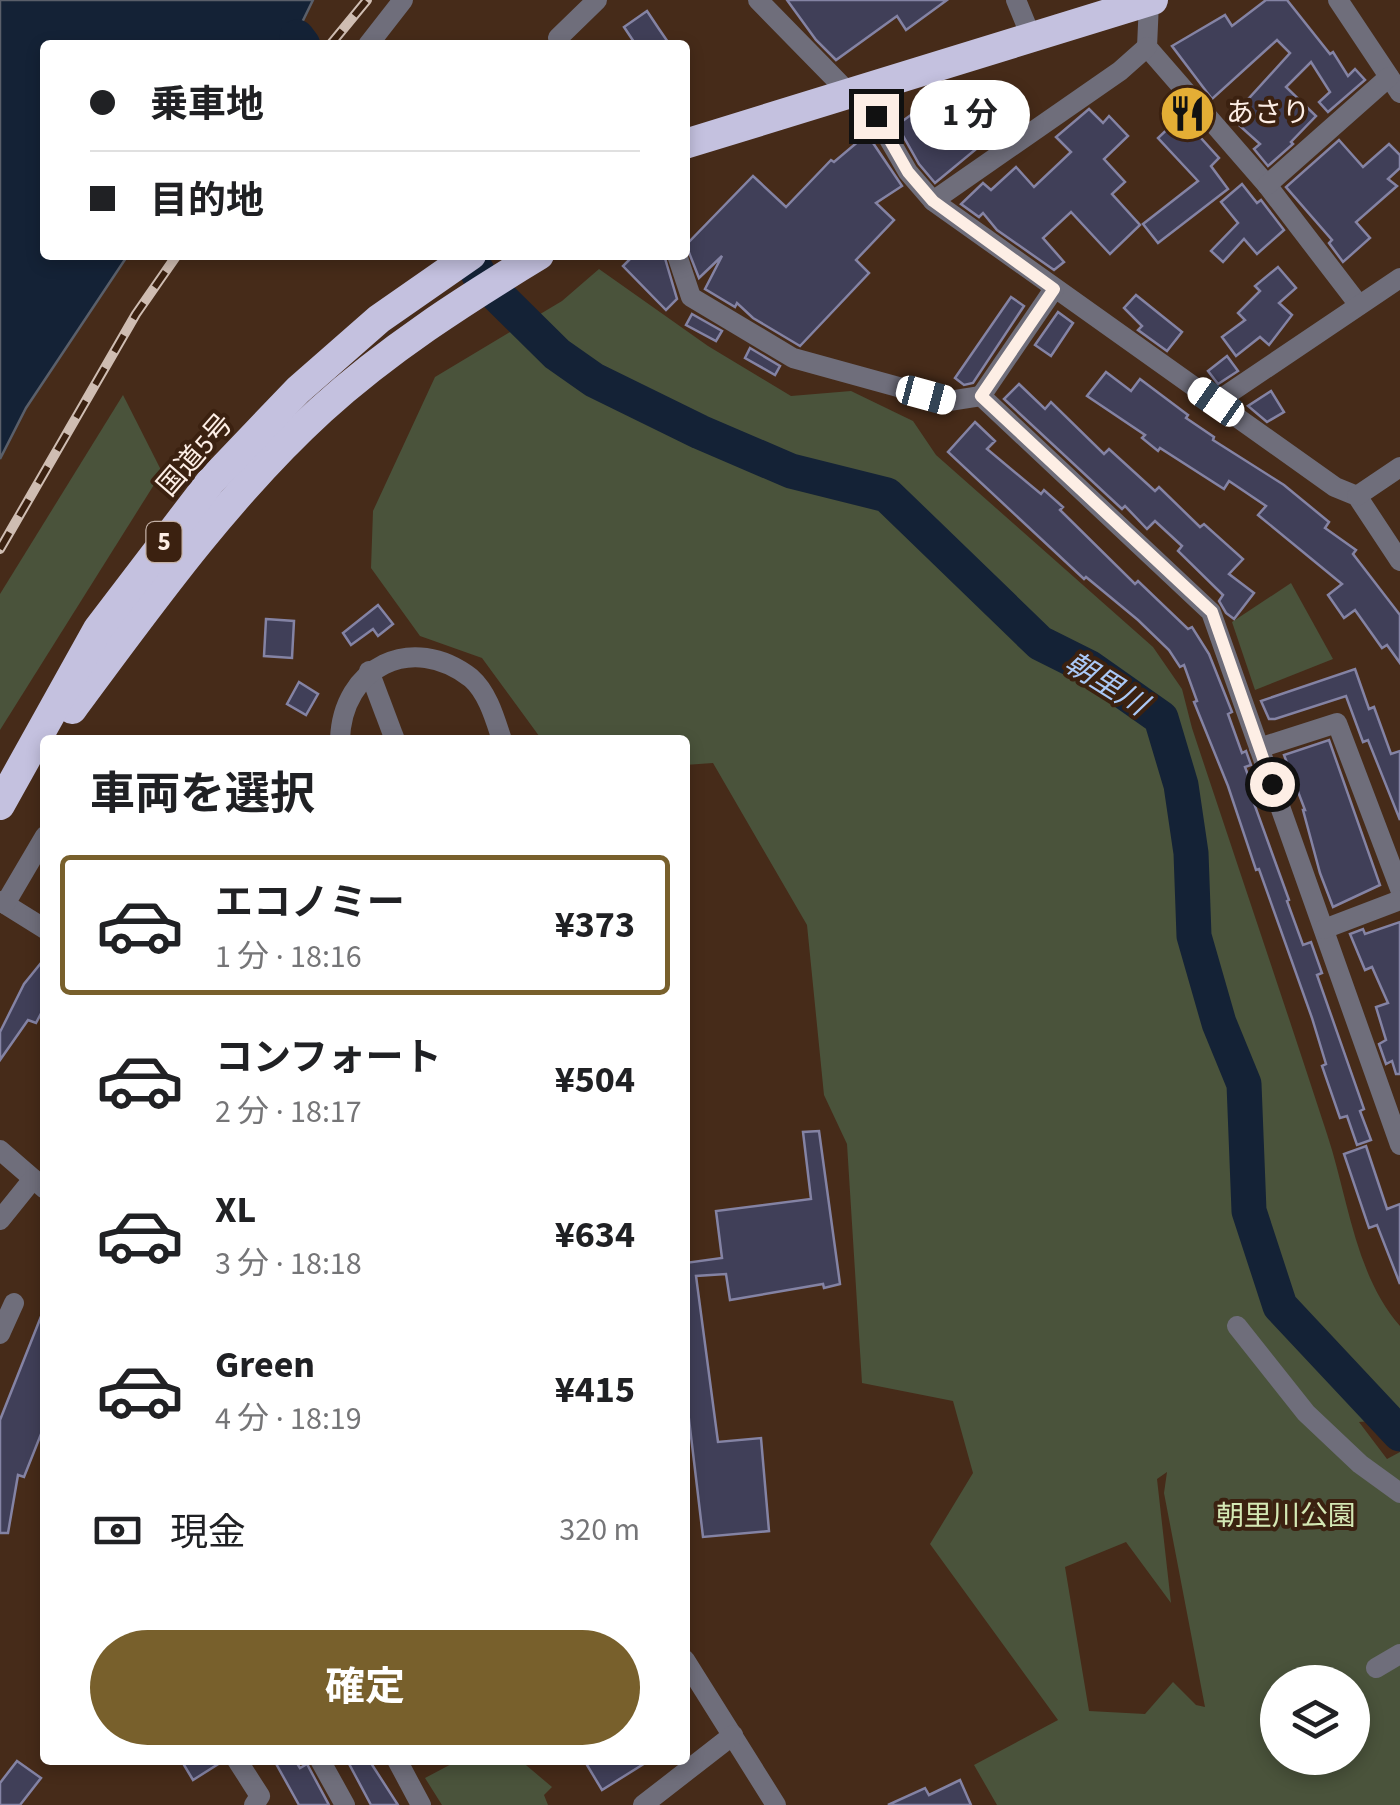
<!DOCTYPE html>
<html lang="ja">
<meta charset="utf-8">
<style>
body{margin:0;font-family:"Source Sans 3","Noto Sans JP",sans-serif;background:#f2f2f2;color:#202124;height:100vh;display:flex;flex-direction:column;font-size:38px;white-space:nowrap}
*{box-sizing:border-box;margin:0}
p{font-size:32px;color:#757577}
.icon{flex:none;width:55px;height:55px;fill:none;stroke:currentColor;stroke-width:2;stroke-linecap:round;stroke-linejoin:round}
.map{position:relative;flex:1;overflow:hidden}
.drawer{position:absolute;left:40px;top:735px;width:650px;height:1030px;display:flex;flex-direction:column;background:#fff;border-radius:10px;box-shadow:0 5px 15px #0003}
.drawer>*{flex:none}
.hud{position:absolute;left:40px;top:40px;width:650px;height:220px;border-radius:10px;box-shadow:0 5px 15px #0003;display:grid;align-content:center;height:220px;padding:0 50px;background:#fff}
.tools{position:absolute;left:1260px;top:1665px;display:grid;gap:20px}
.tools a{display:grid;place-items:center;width:110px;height:110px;border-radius:50%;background:#fff;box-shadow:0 5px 15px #0003;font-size:50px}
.end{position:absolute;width:45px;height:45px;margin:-22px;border:12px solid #fdeee5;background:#111;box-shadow:0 0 0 5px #111}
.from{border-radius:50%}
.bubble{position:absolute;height:70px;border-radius:35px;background:#fff;box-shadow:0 5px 15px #0003;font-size:32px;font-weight:700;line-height:70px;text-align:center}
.car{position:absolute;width:30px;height:60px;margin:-30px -15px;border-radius:12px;box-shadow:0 0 8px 2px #0007;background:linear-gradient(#fff 24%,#345 0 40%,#fff 0 76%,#345 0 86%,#fff 0)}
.hud b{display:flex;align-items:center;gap:35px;height:95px;font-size:38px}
.hud b+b{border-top:2px solid #e0e0e0}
.hud i{width:25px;height:25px;background:#202124}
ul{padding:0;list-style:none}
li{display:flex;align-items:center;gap:30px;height:140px;margin:0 20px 15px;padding:0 30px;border:5px solid transparent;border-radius:10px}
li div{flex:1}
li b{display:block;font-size:38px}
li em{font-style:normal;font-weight:700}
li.current{border-color:#78602c}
li>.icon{width:90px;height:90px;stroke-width:1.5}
h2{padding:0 50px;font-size:45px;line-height:120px}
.pay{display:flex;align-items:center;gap:25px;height:110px;padding:0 50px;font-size:38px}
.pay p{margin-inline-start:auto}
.button{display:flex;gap:20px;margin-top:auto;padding:20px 50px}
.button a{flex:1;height:115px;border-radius:60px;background:#78602c;color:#fff;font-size:40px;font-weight:700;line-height:115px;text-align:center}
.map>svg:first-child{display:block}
.green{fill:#4a533b;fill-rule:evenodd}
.water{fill:#142236;stroke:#5a5f6a;stroke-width:2.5}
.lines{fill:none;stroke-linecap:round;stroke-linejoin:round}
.river{stroke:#142236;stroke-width:35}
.building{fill:#403f58;stroke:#8483a4;stroke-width:2.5}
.minor{stroke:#6f6e7b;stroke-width:20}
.highway{stroke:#c4c1df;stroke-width:30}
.rail-casing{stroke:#cfbdb2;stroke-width:10}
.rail{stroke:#3b2110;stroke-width:6;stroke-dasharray:19;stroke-linecap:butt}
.route{stroke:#fdeee5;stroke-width:12}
.labels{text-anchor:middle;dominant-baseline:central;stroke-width:8;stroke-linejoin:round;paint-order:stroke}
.shield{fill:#3b2110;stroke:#c3b0a5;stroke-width:2.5}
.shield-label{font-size:25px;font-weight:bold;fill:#fdeee5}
.poi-label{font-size:28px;fill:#fdeee5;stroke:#3b2110;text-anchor:start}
.street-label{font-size:28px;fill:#fdeee5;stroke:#3b2110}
.park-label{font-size:28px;fill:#d4e8b4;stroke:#3b2110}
.water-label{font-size:30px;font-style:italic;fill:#aac8f6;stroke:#3b2110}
</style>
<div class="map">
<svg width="1400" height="1805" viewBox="0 0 1400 1805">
<rect width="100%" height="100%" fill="#462b19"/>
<g class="green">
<path d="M599,269L708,346L791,396L851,391L913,421L936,455L1153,647L1182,689L1192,728C1237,864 1283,999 1327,1134C1348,1197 1355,1275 1400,1326V1419L1359,1422L1387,1459L1400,1452V1805H997L974,1765L1058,1720L930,1544L973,1473L953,1401L862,1383L847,1144L824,1095L807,925L713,763L685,765V740H542L482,658L420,636L371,568L373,511L435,377L562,301ZM1167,1472L1164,1493L1205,1707L1196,1705L1173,1682L1145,1714L1089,1711L1065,1567L1126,1542L1171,1603L1157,1479ZM1278,1682H1352V1758H1278Z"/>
<polygon points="123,395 162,472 0,730 0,594"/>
<polygon points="1291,583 1333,659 1255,690 1232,622"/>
<polygon points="459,1760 520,1760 552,1787 544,1795 548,1805 442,1805 425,1778"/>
</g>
<polygon class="water" points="0,0 313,0 291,45 45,45 45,255 128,255 26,408 0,459"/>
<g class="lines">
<g class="river">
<polyline points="297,37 303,45"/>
<polyline points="469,255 481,279 557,354 594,380 700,432 791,471 887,495 1040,643 1090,668 1161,718 1181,785 1191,853 1194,936 1219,1023 1244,1084 1249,1211 1280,1306 1400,1434"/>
</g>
</g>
<g class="building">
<polygon points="787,0 947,0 906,30 897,16 836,60 816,40"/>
<polygon points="1266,0 1287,0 1330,54 1333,52 1348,76 1355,69 1365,80 1328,112 1319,102 1330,92 1311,62 1286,87 1316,116 1291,142 1293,144 1268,166 1254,149 1260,144 1231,118 1290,53 1277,40 1212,99 1172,46 1225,15 1232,26"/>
<polygon points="647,11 659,29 670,45 636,45 624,27"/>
<polygon points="1002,85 1021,112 935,183 919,164 897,125 915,112 921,120 939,106 951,121"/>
<polygon points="1089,109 1103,123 1109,116 1128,136 1104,159 1125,182 1112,194 1140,225 1110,254 1071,212 1043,238 1064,262 1054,270 997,230 983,213 979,217 961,204 983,183 991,190 1016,167 1034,187 1071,152 1056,137"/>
<polygon points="1181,116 1219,158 1211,166 1228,189 1158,243 1143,224 1198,181 1158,138"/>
<polygon points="867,134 902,186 876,203 894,220 856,260 869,273 800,346 753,318 737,303 735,307 705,289 722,256 699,278 686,245 753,176 786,207 831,160 834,162"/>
<polygon points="1339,140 1363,167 1389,144 1400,155 1400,168 1388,179 1397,186 1356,222 1370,238 1343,262 1329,243 1332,240 1286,187"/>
<polygon points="1242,184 1257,203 1261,200 1284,230 1257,254 1244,239 1223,262 1211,251 1238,223 1221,202"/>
<polygon points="634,255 664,255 677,299 666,310 623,266"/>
<polygon points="1278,267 1296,288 1279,303 1292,315 1269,345 1260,337 1236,356 1222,337 1245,320 1238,313 1260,291 1255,286"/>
<polygon points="1136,295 1182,332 1167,351 1138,330 1142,326 1124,308"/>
<polygon points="1011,297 1024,306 973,383 964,385 955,378"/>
<polygon points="1058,312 1073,323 1051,356 1035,345"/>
<polygon points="692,314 722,331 716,341 686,325"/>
<polygon points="750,348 780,366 775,375 745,358"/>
<polygon points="1227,356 1238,371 1218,384 1208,371"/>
<polygon points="1106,372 1131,391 1140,379 1188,415 1186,418 1214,437 1213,440 1284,485 1329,522 1325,528 1356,550 1353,554 1400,615 1400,663 1387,645 1382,648 1355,610 1344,618 1328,595 1342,584 1258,515 1266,506 1229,481 1224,489 1160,448 1158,451 1142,438 1145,435 1087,396"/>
<polygon points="1019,384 1045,409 1051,402 1104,454 1109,449 1155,491 1159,487 1200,527 1204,524 1243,559 1229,574 1254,593 1234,619 1226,613 1219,601 1223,595 1178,551 1182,546 1155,521 1147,529 1125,506 1122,509 1004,399"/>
<polygon points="1271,391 1284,412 1267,422 1248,406"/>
<polygon points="975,422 995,441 987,449 1041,494 1044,490 1063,507 1060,510 1135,584 1138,581 1188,629 1192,627 1209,654 1232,712 1228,714 1242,753 1246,751 1251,765 1245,767 1255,794 1251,795 1289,900 1287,901 1303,945 1311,942 1322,973 1317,975 1364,1109 1360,1111 1371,1140 1357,1145 1347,1116 1340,1118 1322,1066 1326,1064 1312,1018 1259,869 1256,870 1228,786 1194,702 1197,701 1184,665 1180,667 1169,650 1138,620 1086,577 1084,579 948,452"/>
<polygon points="378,605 393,624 378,636 373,629 351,645 343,633"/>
<polygon points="266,619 294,621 292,658 264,656"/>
<polygon points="1355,669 1369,709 1374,707 1391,754 1400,751 1400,820 1368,740 1363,742 1346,696 1275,719 1269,719 1261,701"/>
<polygon points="299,682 318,694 306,715 287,704"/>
<polygon points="1329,740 1380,885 1333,907 1320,873 1303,810 1305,810 1284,755"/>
<polygon points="1400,922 1400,1074 1396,1074 1392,1061 1386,1064 1379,1044 1386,1040 1376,1007 1388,1003 1372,967 1365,970 1350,934 1363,929 1365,934"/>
<polygon points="45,958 45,1006 36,1023 28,1020 0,1060 0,1032 24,984"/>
<polygon points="819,1131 840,1284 824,1288 823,1284 730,1300 726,1274 696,1276 718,1442 761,1438 769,1531 703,1537 685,1386 685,1263 722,1258 716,1211 811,1199 803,1132"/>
<polygon points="1366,1146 1387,1209 1400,1204 1400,1284 1377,1225 1369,1228 1344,1154"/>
<polygon points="44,1309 45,1424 24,1477 18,1475 8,1533 0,1533 0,1420"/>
<polygon points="181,1760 223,1760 223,1761 193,1780"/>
<polygon points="274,1760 295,1760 300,1768 307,1764 329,1805 299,1805"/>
<polygon points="347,1760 369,1760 398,1805 371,1805"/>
<polygon points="584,1760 650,1760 602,1790"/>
<polygon points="17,1761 41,1778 20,1805 0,1805 0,1783"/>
<polygon points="960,1780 971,1805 888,1805 925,1788 929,1795"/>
</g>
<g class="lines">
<g class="minor">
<polyline points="758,0 848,92"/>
<polyline points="1016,0 1032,39"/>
<polyline points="1338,0 1400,93"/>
<polyline points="1149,2 1147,47 1267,185 1359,305"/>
<polyline points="368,45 403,0"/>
<polyline points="562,45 558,38 597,0"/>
<polyline points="860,89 908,172 933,201 1335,487 1357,496 1400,561"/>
<polyline points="1267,185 1389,77"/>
<polyline points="933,201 1120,71 1147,47"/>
<polyline points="677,255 691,297 793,358 949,401 981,396"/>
<polyline points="1054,289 981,396 1211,612 1400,1145"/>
<polyline points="1216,402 1400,278"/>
<polyline points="1357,496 1400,467"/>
<polyline points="369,671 395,740"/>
<path d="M340,740C342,667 412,632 471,678C488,693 495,719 502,740"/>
<polyline points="1259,748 1337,723 1400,889"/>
<polyline points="0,901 45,929"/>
<polyline points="5,904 45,836"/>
<polyline points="1324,929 1400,900"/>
<polyline points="0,1150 45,1189"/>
<polyline points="0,1220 33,1179"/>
<polyline points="1237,1326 1306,1413 1360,1464 1400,1493"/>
<polyline points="0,1334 14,1303"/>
<polyline points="685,1660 776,1805"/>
<polyline points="1376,1668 1400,1654"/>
<polyline points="237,1760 260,1796 254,1805"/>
<polyline points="320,1760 345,1805"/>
<polyline points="397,1760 421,1805"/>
<polyline points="643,1805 733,1735"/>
</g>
<g class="highway">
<polyline points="685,144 1153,0"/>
<path d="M72,709C149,605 226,497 321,410C387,350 463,301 539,255"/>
<polyline points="0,805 98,629 211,481 298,390 379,319 471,255"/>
</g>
<defs>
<g id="rail">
<polyline points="330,45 367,0"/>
<polyline points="0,549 136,314 177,255"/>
</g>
</defs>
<use href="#rail" class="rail-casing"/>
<use href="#rail" class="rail"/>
</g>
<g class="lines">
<polyline class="route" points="876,116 908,172 933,201 1054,289 981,396 1212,612 1272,784"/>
</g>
<defs>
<symbol id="restaurant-disc" viewBox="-11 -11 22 22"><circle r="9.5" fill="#e4ae35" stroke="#3b2110"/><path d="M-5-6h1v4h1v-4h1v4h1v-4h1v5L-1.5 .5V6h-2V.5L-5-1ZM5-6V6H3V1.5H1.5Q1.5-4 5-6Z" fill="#111"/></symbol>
</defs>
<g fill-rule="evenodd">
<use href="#restaurant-disc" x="1156" y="82" width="63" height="63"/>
</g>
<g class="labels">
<rect class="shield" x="146.5" y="522" width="35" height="40" rx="8"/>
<g class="shield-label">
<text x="164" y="542">5</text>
</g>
<g class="poi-label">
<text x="1226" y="113">あさり</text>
</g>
<g class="street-label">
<text transform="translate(195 455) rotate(-49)">国道5号</text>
</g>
<g class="park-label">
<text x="1286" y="1516">朝里川公園</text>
</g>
<g class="water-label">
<text transform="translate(1106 684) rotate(32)">朝里川</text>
</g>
</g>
</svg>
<div class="tools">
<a><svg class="icon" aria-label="layers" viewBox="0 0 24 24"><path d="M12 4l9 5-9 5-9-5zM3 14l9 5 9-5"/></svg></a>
</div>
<i class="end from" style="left:1272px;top:784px"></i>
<i class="end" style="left:876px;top:116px"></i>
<div class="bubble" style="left:910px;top:80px;width:120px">1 分</div>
<i class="car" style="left:926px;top:395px;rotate:105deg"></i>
<i class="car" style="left:1216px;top:402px;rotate:305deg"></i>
<div class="hud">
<b><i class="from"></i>乗車地</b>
<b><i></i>目的地</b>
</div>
<section class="drawer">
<h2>車両を選択</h2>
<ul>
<li class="current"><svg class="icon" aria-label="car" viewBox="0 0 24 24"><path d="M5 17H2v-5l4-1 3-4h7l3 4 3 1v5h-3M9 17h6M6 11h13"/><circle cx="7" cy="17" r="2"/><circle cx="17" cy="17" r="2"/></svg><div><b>エコノミー</b><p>1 分 · 18:16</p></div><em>¥373</em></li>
<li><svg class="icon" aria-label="car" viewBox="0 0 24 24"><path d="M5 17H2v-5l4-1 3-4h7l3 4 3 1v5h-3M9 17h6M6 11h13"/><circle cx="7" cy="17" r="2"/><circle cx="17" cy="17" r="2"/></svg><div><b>コンフォート</b><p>2 分 · 18:17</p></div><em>¥504</em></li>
<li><svg class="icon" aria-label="car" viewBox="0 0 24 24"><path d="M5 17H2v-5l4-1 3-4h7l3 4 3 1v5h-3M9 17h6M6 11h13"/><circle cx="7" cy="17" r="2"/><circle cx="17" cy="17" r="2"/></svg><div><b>XL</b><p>3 分 · 18:18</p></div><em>¥634</em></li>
<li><svg class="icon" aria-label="car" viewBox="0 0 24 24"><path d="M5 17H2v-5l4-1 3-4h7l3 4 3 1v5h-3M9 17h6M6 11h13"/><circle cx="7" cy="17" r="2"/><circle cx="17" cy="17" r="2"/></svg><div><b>Green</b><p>4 分 · 18:19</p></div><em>¥415</em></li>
</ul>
<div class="pay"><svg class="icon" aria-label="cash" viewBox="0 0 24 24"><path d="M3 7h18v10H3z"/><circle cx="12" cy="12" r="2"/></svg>現金<p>320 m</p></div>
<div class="button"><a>確定</a></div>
</section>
</div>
